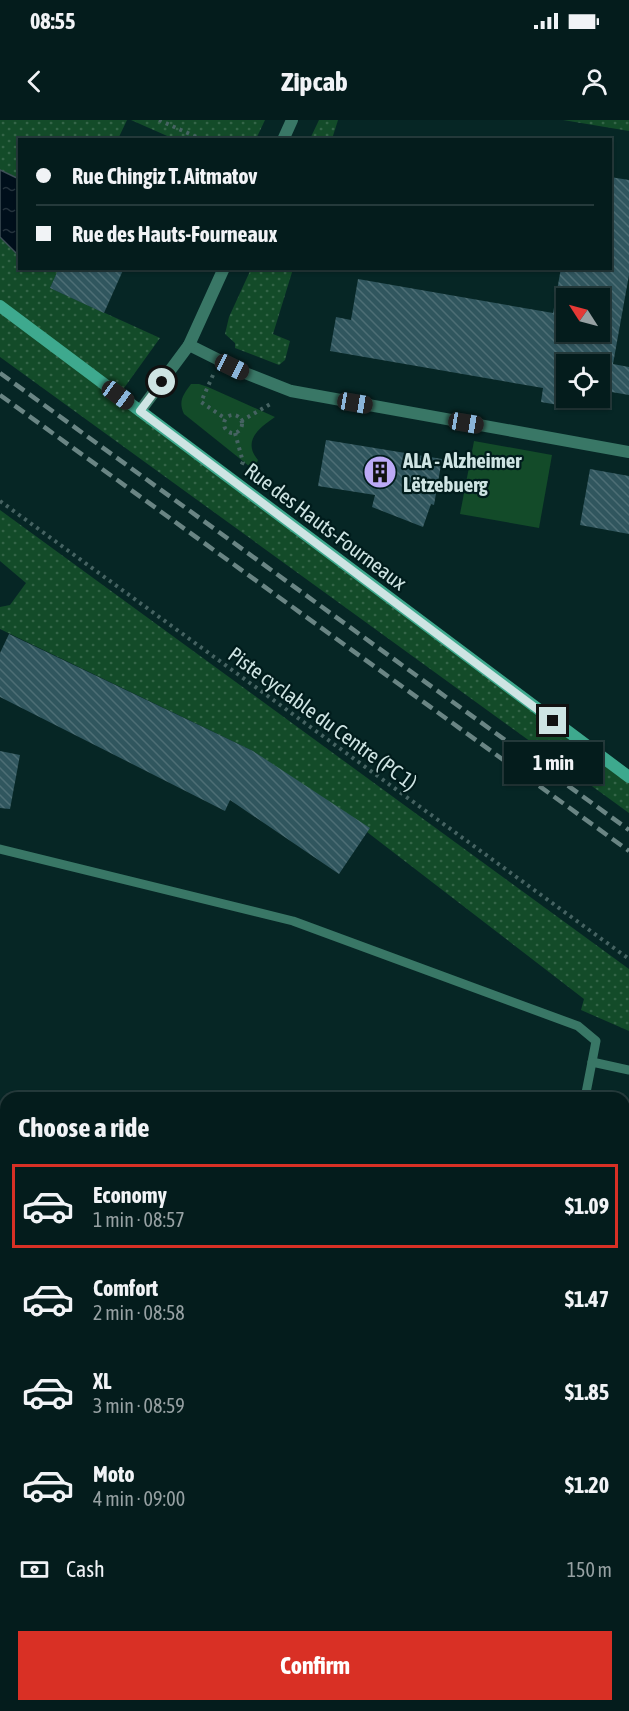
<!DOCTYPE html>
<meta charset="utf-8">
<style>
body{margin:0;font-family:"Asap Condensed",sans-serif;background:#122929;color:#f1f3f6;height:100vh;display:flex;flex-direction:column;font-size:22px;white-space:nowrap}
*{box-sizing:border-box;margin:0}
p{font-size:20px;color:#97a1a3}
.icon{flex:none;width:33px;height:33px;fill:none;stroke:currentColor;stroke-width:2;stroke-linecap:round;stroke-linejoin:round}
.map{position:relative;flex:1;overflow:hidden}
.drawer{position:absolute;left:0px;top:972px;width:630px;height:620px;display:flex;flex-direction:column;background:#041c1c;border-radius:18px 18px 0 0;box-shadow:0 2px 4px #0004,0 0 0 2px #253a3b}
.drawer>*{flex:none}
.hud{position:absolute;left:18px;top:18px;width:594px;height:132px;border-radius:0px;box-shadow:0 2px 4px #0004,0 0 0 2px #253a3b;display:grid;align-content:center;height:132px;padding:0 18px;background:#041c1c}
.needle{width:39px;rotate:306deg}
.fabs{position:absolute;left:556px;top:168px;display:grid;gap:12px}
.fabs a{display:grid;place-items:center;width:54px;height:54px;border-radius:0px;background:#041c1c;box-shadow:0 2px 4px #0004,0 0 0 2px #253a3b;font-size:30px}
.end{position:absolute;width:27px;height:27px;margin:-14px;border:8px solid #cee4e3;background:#111;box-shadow:0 0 0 3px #111}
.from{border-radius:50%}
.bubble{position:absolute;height:42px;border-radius:0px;background:#041c1c;box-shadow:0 2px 4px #0004,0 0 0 2px #253a3b;font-size:20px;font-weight:700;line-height:42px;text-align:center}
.car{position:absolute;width:18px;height:36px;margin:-18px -9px;border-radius:8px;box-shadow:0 0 4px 2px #0007;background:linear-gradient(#222 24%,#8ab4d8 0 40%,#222 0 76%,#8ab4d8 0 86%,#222 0)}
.hud b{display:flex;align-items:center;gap:21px;height:57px;font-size:22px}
.hud b+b{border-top:2px solid #253a3b}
.hud i{width:15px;height:15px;background:#f1f3f6}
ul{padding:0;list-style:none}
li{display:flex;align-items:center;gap:18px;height:84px;margin:0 12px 9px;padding:0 6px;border:3px solid transparent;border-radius:0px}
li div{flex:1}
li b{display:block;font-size:22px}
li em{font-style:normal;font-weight:700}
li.active{border-color:#d93025}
li>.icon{width:54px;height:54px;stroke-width:1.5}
h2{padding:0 18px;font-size:27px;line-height:72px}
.pay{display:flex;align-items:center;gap:15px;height:66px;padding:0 18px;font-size:22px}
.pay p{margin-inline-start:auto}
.primary-button{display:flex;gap:12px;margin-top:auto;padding:12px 18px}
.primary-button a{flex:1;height:69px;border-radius:0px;background:#d93025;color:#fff;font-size:24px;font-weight:700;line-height:69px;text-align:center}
.status{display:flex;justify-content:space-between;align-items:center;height:42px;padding:0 30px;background:#041c1c;direction:ltr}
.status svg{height:16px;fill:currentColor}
header{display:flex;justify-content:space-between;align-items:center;height:78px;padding:0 18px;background:#041c1c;font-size:27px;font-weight:700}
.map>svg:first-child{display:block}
.grass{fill:url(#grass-dots)}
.forest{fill:url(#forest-firs)}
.park{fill:#134b29}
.water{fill:url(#water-ripples);stroke:#3e4f57;stroke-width:1.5}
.building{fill:url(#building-back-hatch);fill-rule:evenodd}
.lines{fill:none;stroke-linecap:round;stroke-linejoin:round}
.path{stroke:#466362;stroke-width:4;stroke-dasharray:3 4.5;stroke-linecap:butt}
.lane{stroke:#397766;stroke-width:9}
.street{stroke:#397766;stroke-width:12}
.secondary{stroke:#3ea98e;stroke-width:12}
.primary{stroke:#3ccfad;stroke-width:15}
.rail{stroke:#6a8584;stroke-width:4.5;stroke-dasharray:12 6;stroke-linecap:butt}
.route{stroke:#cee4e3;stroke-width:8}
.labels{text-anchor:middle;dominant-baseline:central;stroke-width:4.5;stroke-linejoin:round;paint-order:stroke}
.poi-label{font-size:21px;font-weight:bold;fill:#cee4e3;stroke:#001c1c;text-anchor:start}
.street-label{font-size:21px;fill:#cee4e3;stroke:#001c1c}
</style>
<div class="status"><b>08:55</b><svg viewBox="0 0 49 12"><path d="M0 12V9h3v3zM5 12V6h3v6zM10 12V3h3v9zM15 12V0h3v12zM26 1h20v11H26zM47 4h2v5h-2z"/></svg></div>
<header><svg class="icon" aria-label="back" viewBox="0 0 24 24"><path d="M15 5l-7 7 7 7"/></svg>Zipcab<svg class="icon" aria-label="person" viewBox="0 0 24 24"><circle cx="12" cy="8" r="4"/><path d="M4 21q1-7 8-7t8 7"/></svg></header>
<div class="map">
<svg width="629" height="1591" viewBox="0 0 629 1591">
<defs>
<pattern id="grass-dots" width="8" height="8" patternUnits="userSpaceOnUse" patternTransform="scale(1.5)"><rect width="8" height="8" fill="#134b29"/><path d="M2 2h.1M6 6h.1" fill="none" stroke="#346548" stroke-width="1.8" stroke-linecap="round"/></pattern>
<pattern id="forest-firs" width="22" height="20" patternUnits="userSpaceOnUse" patternTransform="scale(1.5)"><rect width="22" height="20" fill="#1f6239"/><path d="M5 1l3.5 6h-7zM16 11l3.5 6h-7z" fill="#3e7856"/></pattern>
<pattern id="water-ripples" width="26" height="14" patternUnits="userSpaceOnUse" patternTransform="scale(1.5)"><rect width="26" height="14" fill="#000f1b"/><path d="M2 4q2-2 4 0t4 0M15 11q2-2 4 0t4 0" fill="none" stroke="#24323c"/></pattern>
<pattern id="building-back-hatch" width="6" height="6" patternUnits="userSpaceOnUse" patternTransform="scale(1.5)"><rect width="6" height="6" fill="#30565e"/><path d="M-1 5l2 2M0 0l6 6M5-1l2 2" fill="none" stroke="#4d6e75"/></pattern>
</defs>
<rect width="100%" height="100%" fill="#062625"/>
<g class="grass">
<polygon points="0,0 127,0 118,19 20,20 20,148 59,149 50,168 160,218 119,275 629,657 629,693 0,237"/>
<polygon points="131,0 265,0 256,19 174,19"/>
<polygon points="319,0 338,0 332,19 310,19"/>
<polygon points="563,0 629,0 629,11"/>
<polygon points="251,149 293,149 273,214 290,221 285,240 279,245 235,228 235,223 225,214 229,197"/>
<polygon points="0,390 629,849 629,911 581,890 584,879 367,712 253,631 0,509 0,487 10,485 26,463 0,441"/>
</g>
<g class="forest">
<polygon points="624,1572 629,1572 629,1591 401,1591 404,1586 624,1586"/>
<polygon points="218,1586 317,1586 318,1591 218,1591"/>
</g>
<g class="park">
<path d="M191,264H199L208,267L275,297C259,308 242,321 258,340L254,350L184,294C178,281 183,275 191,264Z"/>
<polygon points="474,321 552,335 539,408 460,394"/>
<path d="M100,1586H174C149,1591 125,1591 100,1586Z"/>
</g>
<g class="water">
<polygon points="0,50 19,59 20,133 17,134 0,117"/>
<polygon points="624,1113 629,1114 629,1159 624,1159"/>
</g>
<g class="building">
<path d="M610,57L629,60V155L613,244L629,247V275L600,270V244H567V278H571L570,287L541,282L543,268L330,231L336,197L351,200L358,159L553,193L561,148H610ZM567,178H600V212H567Z"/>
<polygon points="59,148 124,148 104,193 50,168"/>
<polygon points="326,320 442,339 434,385 431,384 423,407 372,387 375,375 318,366"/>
<polygon points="590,349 629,356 629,414 580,405"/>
<polygon points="9,514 253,631 370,708 339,754 230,680 225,691 0,577 0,533"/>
<polygon points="0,631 20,635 10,689 0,688"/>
</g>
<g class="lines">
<g class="path">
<polyline points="159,0 203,20"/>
<polyline points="213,255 201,282 226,299"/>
<circle cx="233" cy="304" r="9"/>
<polyline points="241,301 272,283"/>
<polyline points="235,313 243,342 241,346"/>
<polyline points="0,381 629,839"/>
</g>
<g class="lane">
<polyline points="0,729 293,801 578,906 596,921 592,942"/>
<polyline points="585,978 592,942 629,950"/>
<polyline points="624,1077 629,1078"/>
<polyline points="0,1120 6,1122"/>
<polyline points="624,1341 629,1309"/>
</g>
<g class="street">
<polyline points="283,20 292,0"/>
<polyline points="189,225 245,253 291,271 629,332"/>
<polyline points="140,291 189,225 224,148"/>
<polyline points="0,1586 27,1591"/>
</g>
<polyline class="secondary" points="0,186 629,657"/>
<g class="primary">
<polyline points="0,1273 6,1274"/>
<polyline points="624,1376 629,1377"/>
</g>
<g class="rail">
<polyline points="0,253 629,710"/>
<polyline points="0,275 629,731"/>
</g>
</g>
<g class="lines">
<polyline class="route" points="162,262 140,291 553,601"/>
</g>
<defs>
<symbol id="building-disc" viewBox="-11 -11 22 22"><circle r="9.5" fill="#bcaaf6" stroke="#001c1c"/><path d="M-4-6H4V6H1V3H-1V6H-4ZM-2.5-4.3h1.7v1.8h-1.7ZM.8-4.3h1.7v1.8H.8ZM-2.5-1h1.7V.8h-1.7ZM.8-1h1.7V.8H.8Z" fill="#111"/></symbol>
</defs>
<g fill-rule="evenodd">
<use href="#building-disc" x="361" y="333" width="38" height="38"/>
</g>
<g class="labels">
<g class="poi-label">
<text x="403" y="340">ALA - Alzheimer<tspan x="403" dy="24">Lëtzebuerg</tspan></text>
</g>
<g class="street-label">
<text transform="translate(326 406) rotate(37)">Rue des Hauts-Fourneaux</text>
<text transform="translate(323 598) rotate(36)">Piste cyclable du Centre (PC 1)</text>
</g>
</g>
</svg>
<div class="fabs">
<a><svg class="needle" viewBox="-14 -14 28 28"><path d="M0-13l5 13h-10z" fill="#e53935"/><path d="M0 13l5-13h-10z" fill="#97a1a3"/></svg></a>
<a><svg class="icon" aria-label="locate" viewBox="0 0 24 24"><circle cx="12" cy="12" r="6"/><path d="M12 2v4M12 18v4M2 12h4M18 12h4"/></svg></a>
</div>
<i class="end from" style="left:162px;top:262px"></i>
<i class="end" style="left:553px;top:601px"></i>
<div class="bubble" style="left:504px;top:622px;width:99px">1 min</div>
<i class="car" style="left:232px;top:247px;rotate:116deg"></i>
<i class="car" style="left:118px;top:275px;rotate:126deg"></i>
<i class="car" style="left:355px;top:283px;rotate:100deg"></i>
<i class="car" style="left:466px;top:303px;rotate:100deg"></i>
<div class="hud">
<b><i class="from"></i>Rue Chingiz T. Aitmatov</b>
<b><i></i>Rue des Hauts-Fourneaux</b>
</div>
<section class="drawer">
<h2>Choose a ride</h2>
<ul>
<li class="active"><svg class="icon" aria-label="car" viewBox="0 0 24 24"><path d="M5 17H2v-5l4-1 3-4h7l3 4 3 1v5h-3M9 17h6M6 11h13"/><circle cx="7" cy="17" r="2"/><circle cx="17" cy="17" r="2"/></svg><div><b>Economy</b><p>1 min · 08:57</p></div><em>$1.09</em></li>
<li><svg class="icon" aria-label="car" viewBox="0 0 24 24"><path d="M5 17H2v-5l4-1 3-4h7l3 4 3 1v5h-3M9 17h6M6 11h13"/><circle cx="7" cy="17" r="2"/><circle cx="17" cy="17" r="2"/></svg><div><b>Comfort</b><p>2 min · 08:58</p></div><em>$1.47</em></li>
<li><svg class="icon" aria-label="car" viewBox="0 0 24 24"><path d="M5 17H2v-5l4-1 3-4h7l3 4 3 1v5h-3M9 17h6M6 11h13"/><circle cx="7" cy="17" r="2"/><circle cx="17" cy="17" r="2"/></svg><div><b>XL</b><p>3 min · 08:59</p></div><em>$1.85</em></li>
<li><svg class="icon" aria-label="car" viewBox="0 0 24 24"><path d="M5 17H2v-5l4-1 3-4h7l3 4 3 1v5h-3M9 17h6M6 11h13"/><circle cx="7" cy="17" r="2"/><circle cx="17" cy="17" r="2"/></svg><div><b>Moto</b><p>4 min · 09:00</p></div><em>$1.20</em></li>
</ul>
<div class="pay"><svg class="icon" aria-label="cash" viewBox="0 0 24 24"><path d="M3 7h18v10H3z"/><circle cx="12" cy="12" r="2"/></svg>Cash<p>150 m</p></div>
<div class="primary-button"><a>Confirm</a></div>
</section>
</div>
